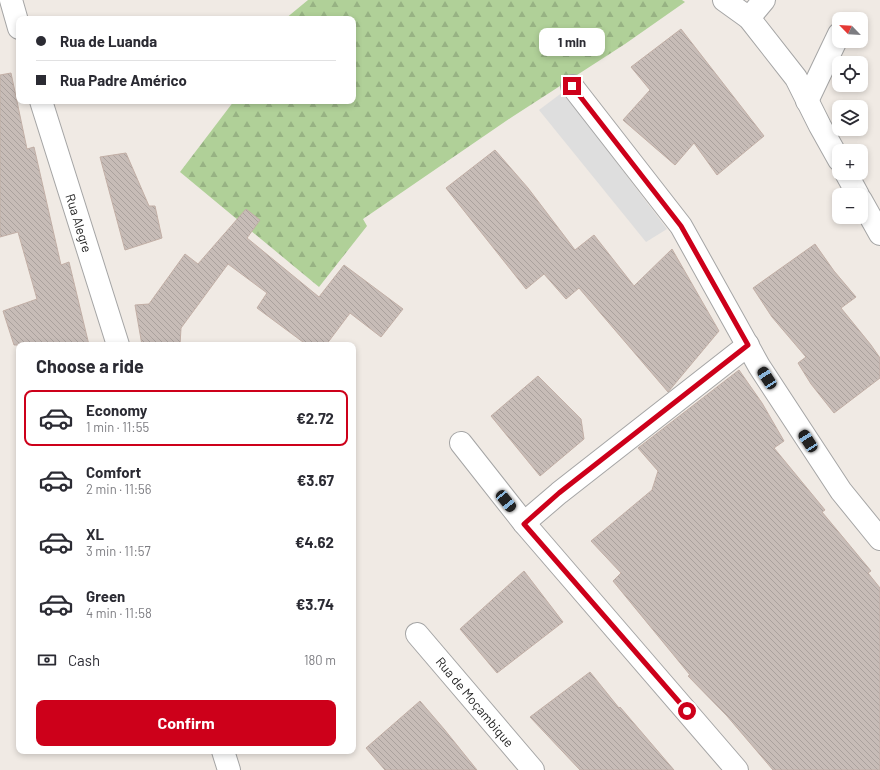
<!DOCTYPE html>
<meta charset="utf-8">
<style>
body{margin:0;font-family:Barlow,sans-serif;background:#f2f2f3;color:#2b2b33;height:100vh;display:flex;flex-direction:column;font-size:15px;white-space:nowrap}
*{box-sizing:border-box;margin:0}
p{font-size:13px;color:#7c7c81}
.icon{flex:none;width:22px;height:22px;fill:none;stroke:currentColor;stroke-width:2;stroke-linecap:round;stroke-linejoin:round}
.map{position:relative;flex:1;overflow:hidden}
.side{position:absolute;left:16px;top:342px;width:340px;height:412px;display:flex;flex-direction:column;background:#fff;border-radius:8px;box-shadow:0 2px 6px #0003}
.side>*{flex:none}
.banner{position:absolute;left:16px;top:16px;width:340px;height:88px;border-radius:8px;box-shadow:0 2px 6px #0003;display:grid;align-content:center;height:88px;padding:0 20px;background:#fff}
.needle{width:26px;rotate:295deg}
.fabs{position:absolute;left:832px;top:12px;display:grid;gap:8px}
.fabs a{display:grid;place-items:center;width:36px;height:36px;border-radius:8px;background:#fff;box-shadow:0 2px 6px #0003;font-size:20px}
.end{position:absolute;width:18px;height:18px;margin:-9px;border:5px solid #cd001a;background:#fff;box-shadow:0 0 0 2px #fff}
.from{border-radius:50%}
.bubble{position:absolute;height:28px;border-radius:8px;background:#fff;box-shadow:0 2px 6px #0003;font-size:13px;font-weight:700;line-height:28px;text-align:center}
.car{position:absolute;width:12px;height:24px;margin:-12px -6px;border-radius:5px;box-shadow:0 0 3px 1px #0007;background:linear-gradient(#222 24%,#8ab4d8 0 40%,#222 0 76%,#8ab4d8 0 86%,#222 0)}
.banner b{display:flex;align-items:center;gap:14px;height:38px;font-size:15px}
.banner b+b{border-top:1px solid #e1e1e2}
.banner i{width:10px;height:10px;background:#2b2b33}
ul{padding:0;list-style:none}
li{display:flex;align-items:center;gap:12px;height:56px;margin:0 8px 6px;padding:0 12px;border:2px solid transparent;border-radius:8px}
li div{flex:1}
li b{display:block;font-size:15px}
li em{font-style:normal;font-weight:700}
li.current{border-color:#cd001a}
li>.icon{width:36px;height:36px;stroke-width:1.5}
h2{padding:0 20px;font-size:18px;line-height:48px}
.pay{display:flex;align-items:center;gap:10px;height:44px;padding:0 20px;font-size:15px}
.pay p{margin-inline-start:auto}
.cta{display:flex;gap:8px;margin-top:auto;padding:8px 20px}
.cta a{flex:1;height:46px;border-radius:8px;background:#cd001a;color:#fff;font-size:16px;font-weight:700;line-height:46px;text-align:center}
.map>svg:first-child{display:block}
.forest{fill:url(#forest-firs)}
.parking{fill:#dedede}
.building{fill:url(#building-back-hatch);stroke:#c2afa6}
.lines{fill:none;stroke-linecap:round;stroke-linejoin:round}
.street-casing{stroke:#a5a5a5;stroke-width:24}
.street{stroke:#fff;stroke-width:22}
.route{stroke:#cd001a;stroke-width:5}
.labels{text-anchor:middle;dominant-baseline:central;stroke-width:3.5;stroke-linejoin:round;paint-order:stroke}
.street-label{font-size:13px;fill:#1e1e1e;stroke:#fff}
</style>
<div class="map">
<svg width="880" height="770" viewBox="0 0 880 770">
<defs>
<pattern id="forest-firs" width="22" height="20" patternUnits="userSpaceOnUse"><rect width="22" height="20" fill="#b0d098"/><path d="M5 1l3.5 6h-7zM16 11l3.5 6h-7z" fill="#97b283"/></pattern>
<pattern id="building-back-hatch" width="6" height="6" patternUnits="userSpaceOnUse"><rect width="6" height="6" fill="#c7bcb7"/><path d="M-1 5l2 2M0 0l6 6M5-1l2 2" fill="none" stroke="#aaa19d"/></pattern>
</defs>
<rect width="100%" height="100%" fill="#f0eae4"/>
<polygon class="forest" points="308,0 682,0 685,2 625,44 512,117 363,219 367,226 319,287 180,172 234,101 353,101 353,19 285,19"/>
<polygon class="parking" points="563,92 667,229 646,242 539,110"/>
<g class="building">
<polygon points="681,29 764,136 717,175 694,143 675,165 623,120 650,90 631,67"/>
<polygon points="11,73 27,149 34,147 61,265 69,262 89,345 14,345 3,311 37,299 18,232 0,237 0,75"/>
<polygon points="495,150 528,188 575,250 594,235 634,286 672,249 719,331 668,392 579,288 566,299 544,274 526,289 446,188"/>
<polygon points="126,153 149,206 155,206 162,238 125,250 100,157"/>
<polygon points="246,209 260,220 247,238 319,297 344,265 403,309 381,337 350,313 326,345 307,345 257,308 267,293 228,264 181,328 180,345 142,345 135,305 149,304 185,254 198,264"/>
<polygon points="815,244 834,271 856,297 841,308 871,345 880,358 880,378 834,413 811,384 798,363 806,357 772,317 753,288"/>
<polygon points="739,370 762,403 784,441 774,448 825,510 822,512 871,571 868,573 880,588 880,770 773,770 727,716 688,676 690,675 613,581 621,573 591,541 652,490 658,471 638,448"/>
<polygon points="538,376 581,419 584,439 540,476 491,416"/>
<polygon points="524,571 563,622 497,673 460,629"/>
<polygon points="590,672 619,708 620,707 674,770 580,770 530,717"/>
<polygon points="420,701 444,729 477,770 385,770 366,748"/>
</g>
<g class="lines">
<defs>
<g id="street">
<polyline points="11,0 19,28"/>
<polyline points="724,0 749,18 796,78 820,126 839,160"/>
<polyline points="749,18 764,0"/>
<polyline points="572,86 681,226 759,366 841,491 880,539"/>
<polyline points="41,101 118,345"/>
<polyline points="807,101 839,34"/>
<polyline points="846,173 858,195"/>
<polyline points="861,200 880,234"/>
<polyline points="461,443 524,523 737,770"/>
<polyline points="524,523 559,493 748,345"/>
<polyline points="417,634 533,770"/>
<polyline points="223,751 229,770"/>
</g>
</defs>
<use href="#street" class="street-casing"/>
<use href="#street" class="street"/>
</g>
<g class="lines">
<polyline class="route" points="572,86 681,226 748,345 559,493 524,524 687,711"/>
</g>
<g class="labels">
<g class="street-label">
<text transform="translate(79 223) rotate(73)">Rua Alegre</text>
<text transform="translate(475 702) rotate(50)">Rua de Moçambique</text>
</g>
</g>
</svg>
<div class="fabs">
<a><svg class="needle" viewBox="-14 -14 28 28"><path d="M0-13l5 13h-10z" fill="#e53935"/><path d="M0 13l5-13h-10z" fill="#7c7c81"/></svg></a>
<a><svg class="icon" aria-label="locate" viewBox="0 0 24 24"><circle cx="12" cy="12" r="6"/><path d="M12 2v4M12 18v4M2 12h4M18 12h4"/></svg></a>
<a><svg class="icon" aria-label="layers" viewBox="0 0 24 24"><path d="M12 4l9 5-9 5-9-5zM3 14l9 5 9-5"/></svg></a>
<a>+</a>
<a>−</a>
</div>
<i class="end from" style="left:687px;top:711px"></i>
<i class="end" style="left:572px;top:86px"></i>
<div class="bubble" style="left:539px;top:28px;width:66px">1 min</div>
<i class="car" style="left:767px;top:378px;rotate:327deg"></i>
<i class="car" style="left:808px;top:441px;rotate:327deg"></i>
<i class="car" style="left:506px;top:501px;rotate:141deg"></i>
<div class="banner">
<b><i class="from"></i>Rua de Luanda</b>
<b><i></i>Rua Padre Américo</b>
</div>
<section class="side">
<h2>Choose a ride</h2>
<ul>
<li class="current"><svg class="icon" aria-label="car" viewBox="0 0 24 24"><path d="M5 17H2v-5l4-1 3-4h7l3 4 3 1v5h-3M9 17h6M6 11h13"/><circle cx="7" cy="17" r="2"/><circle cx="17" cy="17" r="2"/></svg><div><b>Economy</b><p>1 min · 11:55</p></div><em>€2.72</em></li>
<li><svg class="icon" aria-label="car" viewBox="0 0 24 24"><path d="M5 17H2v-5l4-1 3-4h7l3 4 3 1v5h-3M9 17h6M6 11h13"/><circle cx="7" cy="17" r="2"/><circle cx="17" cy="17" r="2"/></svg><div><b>Comfort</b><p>2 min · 11:56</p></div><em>€3.67</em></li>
<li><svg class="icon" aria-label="car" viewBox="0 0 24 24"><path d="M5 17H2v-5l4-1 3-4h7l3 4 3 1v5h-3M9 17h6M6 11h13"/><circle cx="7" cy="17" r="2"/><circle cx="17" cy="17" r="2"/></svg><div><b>XL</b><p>3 min · 11:57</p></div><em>€4.62</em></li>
<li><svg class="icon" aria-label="car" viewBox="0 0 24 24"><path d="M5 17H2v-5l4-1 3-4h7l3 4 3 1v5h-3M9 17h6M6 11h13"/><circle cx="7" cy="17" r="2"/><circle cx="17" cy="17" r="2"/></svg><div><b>Green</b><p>4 min · 11:58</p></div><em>€3.74</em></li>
</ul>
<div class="pay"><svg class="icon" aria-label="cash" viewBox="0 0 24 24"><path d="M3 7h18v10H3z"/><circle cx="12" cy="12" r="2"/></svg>Cash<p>180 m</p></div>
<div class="cta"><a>Confirm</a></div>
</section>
</div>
